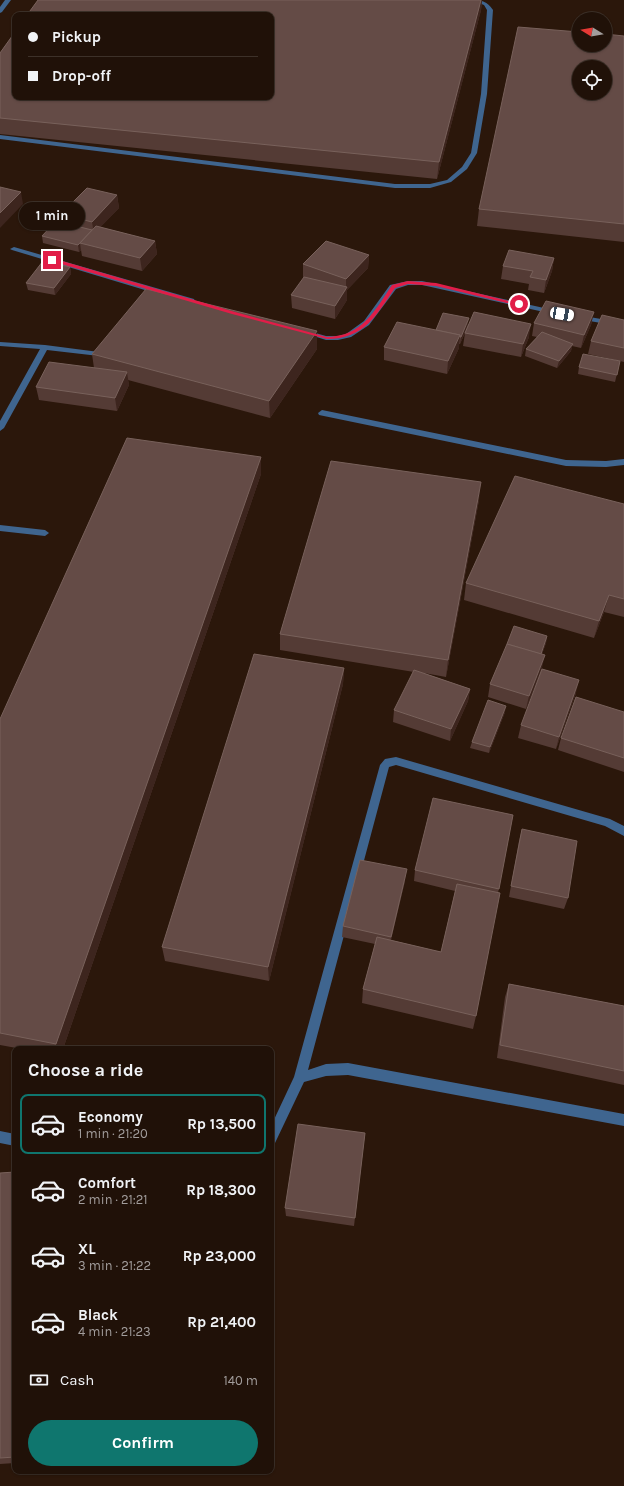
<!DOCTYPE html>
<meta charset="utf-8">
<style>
body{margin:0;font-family:Karla,sans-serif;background:#281a12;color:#f1f3f6;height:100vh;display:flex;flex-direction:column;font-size:15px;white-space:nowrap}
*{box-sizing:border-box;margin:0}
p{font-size:13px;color:#a29d9c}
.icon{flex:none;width:22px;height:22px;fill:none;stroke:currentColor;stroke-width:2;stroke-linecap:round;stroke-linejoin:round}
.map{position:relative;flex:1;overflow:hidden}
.side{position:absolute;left:12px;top:1046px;width:262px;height:428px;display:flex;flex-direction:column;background:#201108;border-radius:8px;box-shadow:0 1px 3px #0004,0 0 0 1px #3d3129}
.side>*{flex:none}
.guide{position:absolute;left:12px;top:12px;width:262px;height:88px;border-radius:8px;box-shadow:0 1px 3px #0004,0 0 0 1px #3d3129;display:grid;align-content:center;height:88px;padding:0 16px;background:#201108}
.needle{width:26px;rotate:281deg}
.buttons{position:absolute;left:572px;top:12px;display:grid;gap:8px}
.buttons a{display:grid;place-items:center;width:40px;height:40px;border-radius:50%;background:#201108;box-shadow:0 1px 3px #0004,0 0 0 1px #3d3129;font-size:20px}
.end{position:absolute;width:18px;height:18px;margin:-9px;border:5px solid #e11d48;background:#fff;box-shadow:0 0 0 2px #fff}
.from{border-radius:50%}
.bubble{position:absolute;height:28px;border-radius:14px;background:#201108;box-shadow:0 1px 3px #0004,0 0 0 1px #3d3129;font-size:13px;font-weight:700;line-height:28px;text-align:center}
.car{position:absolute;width:12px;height:24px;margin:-12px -6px;border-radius:5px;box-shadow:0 0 3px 1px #0007;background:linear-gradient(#fff 24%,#345 0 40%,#fff 0 76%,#345 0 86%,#fff 0)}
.guide b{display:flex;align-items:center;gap:14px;height:38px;font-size:15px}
.guide b+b{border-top:1px solid #3d3129}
.guide i{width:10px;height:10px;background:#f1f3f6}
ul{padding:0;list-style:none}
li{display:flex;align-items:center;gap:12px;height:60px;margin:0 8px 6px;padding:0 8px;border:2px solid transparent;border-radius:8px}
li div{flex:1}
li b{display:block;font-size:15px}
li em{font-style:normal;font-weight:700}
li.on{border-color:#0f766e}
li>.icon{width:36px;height:36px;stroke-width:1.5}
h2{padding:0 16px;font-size:18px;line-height:48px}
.pay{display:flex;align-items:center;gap:10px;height:44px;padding:0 16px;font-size:15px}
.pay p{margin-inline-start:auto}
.primary-button{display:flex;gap:8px;margin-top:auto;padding:8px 16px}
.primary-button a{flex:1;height:46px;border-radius:24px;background:#0f766e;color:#fff;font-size:16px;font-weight:700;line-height:46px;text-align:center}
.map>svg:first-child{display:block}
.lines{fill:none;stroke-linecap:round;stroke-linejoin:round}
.minor{fill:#3f658f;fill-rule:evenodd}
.wall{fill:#543b35}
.shaded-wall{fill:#3d251e}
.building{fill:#644b46;stroke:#78615b;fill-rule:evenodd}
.route{fill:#e11d48}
</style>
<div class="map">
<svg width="624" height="1486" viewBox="0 0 624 1486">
<rect width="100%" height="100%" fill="#2b170b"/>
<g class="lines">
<g class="minor">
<polygon points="5,0 11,0 2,12 0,13 0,7"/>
<path d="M471,0C482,0 487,1 493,10L487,94L477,153L467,169L451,182L430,188H395L0,139V135L395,184H430L447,180L462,167L471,153L481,94L487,10L484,5Z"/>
<polygon points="14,247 194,299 195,301 194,303 188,303 12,250 10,249"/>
<polygon points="408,281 422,281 553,310 557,312 553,314 422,285 408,285 396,289 369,325 351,337 338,340 326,340 301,332 305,330 326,336 338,336 346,334 364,321 390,285"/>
<polygon points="578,315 624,323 624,327 578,319"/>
<polygon points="0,342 45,345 99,352 103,354 99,356 47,350 4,428 0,431 0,421 40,349 0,346"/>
<polygon points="322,410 566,460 606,461 624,459 624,465 606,467 566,466 319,415 318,413"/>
<polygon points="0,525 45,530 49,533 45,536 0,531"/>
<polygon points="396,757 610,819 624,826 624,836 605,826 396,765 389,767 308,1070 326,1064 348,1063 624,1114 624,1126 348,1075 326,1076 304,1082 275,1143 271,1145 271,1126 294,1077 380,765 385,759"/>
<polygon points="0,1131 15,1134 15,1146 0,1143"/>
</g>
</g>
<g class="wall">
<polygon points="38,0 482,0 481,10 437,179 0,134 0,53"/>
<polygon points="624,36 624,242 477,226 479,209"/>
<polygon points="117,195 119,208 100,227 155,241 157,254 142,271 82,256 81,250 79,252 43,243 42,236 62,223 61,214"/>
<polygon points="369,255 368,268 347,290 347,300 335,319 292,308 291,295 304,278 303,277 303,264"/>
<polygon points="554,258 552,271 544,293 528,290 529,284 501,279 503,266"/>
<polygon points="70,267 71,274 55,295 28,290 26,283"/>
<polygon points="594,312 591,325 581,348 572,346 571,351 557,368 525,356 526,349 537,337 532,336 534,323"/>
<polygon points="624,320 624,362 620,361 615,382 578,374 579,367 620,361 588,354 591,341"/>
<polygon points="468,325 529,337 521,357 463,346 465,333 460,344 459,344 459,348 447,374 384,360 384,347 436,330"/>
<polygon points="317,349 270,418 128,380 129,385 117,411 39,400 36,387 94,368 92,354"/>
<polygon points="261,457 261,474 63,1049 22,1049 0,1045 0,719"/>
<polygon points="479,500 446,677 424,673 470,689 468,701 450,741 393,722 394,710 414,672 280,650 280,634"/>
<polygon points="624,504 624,617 604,612 594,638 464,600 466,583"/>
<polygon points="547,636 546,643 542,654 542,668 526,709 488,697 490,684"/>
<polygon points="344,668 343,684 269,981 165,961 162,947"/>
<polygon points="576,693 556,749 518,738 521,725"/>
<polygon points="505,712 489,753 470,748 472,742"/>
<polygon points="624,712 624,772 558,750 561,738"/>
<polygon points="513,815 498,893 476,1016 473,1029 362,1003 363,989 375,944 342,937 343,926 405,881 391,940 441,952 455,891 414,881 415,870"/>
<polygon points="522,829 568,898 564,909 509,897 519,841"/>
<polygon points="509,984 624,1006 624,1085 497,1058 505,997"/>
<polygon points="365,1133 354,1226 286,1216 285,1208"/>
<polygon points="15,1172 15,1463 0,1464 0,1173"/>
</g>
<g class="shaded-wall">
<polygon points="481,0 482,0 481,10 437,179 439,162"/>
<polygon points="21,192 23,204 0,228 0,213"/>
<polygon points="117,195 119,208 94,234 92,222"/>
<polygon points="155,241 157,254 142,271 140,258"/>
<polygon points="80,243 81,250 79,252 78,245"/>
<polygon points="369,255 368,268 347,290 347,300 335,319 335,306 346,290 346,279"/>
<polygon points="554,258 552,271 544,293 546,280"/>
<polygon points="70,267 71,274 55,295 54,288"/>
<polygon points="594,312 591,325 581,348 584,335"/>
<polygon points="469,318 468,325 460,344 461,337"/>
<polygon points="531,324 529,337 521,357 523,344"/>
<polygon points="317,331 317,349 270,418 269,401"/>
<polygon points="460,335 459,348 447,374 448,361"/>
<polygon points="573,344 571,351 557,368 559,361"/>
<polygon points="127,372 129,385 117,411 115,398"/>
<polygon points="261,457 261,474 63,1049 58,1049 56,1044"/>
<polygon points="481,482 479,500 446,677 448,660"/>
<polygon points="609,595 604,612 594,638 599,621"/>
<polygon points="547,636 546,643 539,662 540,655"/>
<polygon points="545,655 542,668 526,709 529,696"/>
<polygon points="344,668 343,684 269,981 268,967"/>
<polygon points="579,680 576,693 556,749 559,737"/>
<polygon points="470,689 468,701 450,741 451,729"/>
<polygon points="506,706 505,712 489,753 490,747"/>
<polygon points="407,869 405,881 389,947 391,937"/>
</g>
<g class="building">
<polygon points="38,0 481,0 439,162 0,118 0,53 15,32 15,97 271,97 271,15 27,15"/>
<path d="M518,27L579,32V45H605V34L624,36V224L479,209ZM579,67H605V93H579Z"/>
<polygon points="0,187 21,192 0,213"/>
<polygon points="87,188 117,195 92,222 61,214"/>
<polygon points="56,221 92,230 78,245 42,236"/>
<polygon points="96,226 155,241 140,258 80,243"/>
<polygon points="326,241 369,255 346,279 303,264"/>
<polygon points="509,250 554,258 546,280 530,277 533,271 503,266"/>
<polygon points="43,261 70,267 54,288 26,283"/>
<polygon points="304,277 347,287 335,306 291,295"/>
<polygon points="146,289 317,331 269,401 92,354"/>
<polygon points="546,301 594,312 584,335 534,323"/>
<polygon points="474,312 531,324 523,344 465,333"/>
<polygon points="443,313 469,318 461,337 460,337 460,335 436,330"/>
<polygon points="602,315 624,320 624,348 591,341"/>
<polygon points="397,322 460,335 448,361 384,347"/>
<polygon points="542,332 573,344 559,361 526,349"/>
<polygon points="583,354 620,361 617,375 579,367"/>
<polygon points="49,362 127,372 115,398 36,387"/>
<polygon points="127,438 261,457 56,1044 0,1033 0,719"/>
<polygon points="331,461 481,482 448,660 280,634"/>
<polygon points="515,476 624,504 624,599 609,595 599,621 466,583"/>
<polygon points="514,626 547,636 541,654 507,644"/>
<polygon points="507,644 545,655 529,696 490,684"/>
<polygon points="254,654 344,668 268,967 162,947"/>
<polygon points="542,669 579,680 559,737 521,725"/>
<polygon points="414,670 470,689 451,729 394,710"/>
<polygon points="576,697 624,712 624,758 561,738"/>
<polygon points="488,700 506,706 490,747 472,742"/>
<polygon points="433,798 513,815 499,889 415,870"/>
<polygon points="522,829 577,841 568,898 511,886"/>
<polygon points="360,860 407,869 391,937 343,926"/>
<polygon points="457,884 500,893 476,1016 363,989 377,937 441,952"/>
<polygon points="509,984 624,1006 624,1071 500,1045"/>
<polygon points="298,1124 365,1133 355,1218 285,1208"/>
<polygon points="15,1172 15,1457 0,1458 0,1173"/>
</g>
<path class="route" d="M52,258L235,312L327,337C362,336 374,312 392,285L408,281L436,283L521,304L519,306L436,286L408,284L395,288C376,315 365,339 327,339L232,314L51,261Z"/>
</svg>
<div class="buttons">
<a><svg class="needle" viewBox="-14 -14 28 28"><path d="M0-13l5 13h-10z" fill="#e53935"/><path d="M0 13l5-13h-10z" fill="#a29d9c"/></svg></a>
<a><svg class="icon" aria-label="locate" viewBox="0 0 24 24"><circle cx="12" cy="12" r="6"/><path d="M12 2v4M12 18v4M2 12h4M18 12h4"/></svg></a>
</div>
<i class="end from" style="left:519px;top:304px"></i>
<i class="end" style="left:52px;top:260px"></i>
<div class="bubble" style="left:19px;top:202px;width:66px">1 min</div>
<i class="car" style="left:562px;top:314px;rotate:100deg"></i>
<div class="guide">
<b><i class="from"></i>Pickup</b>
<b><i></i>Drop-off</b>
</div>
<section class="side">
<h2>Choose a ride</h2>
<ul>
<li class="on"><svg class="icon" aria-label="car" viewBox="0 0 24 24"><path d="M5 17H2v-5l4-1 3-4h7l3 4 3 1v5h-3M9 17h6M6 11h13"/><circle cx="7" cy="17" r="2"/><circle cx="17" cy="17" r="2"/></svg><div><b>Economy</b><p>1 min · 21:20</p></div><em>Rp 13,500</em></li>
<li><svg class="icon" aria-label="car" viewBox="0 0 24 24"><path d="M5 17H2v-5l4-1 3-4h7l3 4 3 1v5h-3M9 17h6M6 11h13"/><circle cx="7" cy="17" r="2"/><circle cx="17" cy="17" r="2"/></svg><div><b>Comfort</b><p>2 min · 21:21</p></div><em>Rp 18,300</em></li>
<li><svg class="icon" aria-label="car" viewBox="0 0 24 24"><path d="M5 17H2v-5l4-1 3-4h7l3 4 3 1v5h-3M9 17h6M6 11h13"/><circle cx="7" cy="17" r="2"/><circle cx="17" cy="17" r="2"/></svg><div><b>XL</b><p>3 min · 21:22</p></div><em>Rp 23,000</em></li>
<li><svg class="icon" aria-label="car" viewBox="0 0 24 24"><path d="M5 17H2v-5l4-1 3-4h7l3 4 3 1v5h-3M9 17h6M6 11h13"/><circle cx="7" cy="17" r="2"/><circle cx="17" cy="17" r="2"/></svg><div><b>Black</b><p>4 min · 21:23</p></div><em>Rp 21,400</em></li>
</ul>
<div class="pay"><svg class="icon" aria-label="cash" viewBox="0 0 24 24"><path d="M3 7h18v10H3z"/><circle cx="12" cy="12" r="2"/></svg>Cash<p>140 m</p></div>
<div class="primary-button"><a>Confirm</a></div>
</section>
</div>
